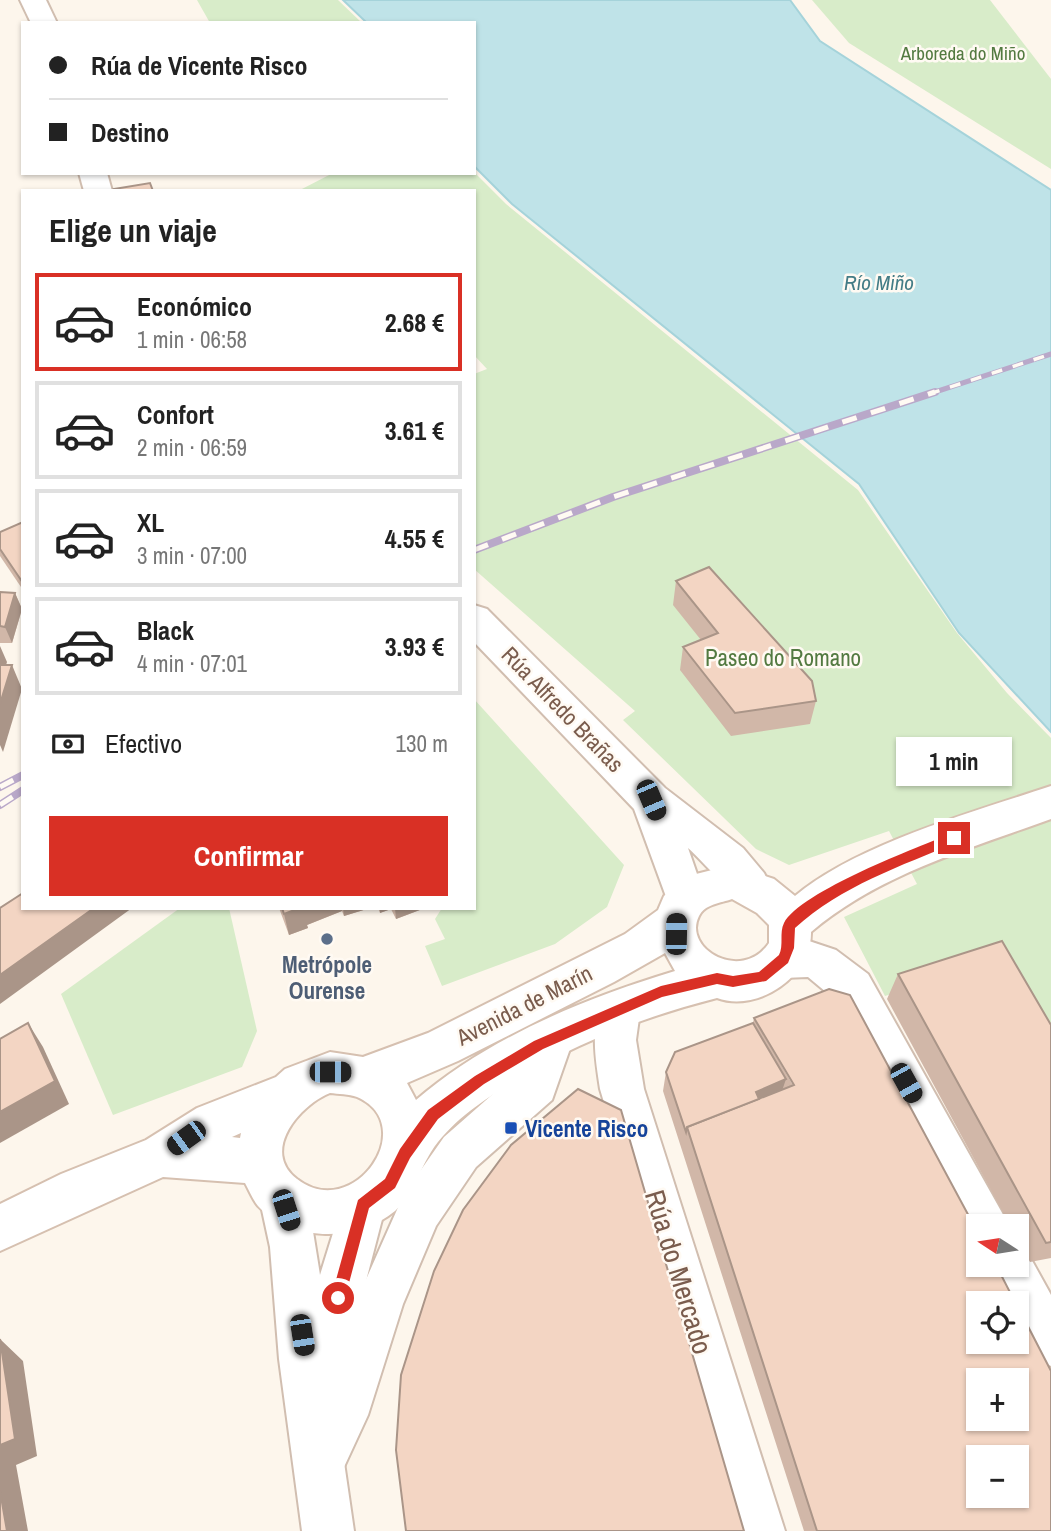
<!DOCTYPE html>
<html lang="es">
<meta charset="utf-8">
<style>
body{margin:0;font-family:"Archivo Narrow",sans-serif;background:#f6f6f6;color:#222;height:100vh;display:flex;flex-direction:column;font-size:26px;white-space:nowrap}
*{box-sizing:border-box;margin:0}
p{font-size:23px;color:#767676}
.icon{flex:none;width:38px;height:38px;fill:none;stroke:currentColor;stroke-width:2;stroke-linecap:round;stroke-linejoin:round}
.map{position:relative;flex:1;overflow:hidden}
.sheet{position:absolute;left:21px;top:189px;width:455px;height:721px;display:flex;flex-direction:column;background:#fff;border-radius:0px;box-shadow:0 2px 5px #0004}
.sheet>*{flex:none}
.guide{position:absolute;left:21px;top:21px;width:455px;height:154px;border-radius:0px;box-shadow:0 2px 5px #0004;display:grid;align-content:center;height:154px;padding:0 28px;background:#fff}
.needle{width:46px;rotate:282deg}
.controls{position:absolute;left:966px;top:1214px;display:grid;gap:14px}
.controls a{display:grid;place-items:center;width:63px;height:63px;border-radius:0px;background:#fff;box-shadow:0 2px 5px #0004;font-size:35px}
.end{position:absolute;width:32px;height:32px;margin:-16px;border:9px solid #d93025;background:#fff;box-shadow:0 0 0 4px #fff}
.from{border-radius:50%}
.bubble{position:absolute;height:49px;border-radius:0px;background:#fff;box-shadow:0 2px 5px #0004;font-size:23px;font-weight:800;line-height:49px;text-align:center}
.car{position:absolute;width:21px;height:42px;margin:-21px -10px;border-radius:9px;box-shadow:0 0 5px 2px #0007;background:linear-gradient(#222 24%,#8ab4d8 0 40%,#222 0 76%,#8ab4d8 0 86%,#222 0)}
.guide b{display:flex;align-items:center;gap:24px;height:66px;font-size:26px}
.guide b+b{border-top:2px solid #e0e0e0}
.guide i{width:18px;height:18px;background:#222}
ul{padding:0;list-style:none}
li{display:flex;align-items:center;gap:21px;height:98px;margin:0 14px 10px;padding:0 14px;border:4px solid #e0e0e0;border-radius:0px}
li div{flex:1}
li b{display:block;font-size:26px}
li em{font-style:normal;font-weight:800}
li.active{border-color:#d93025}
li>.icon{width:63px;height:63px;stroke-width:1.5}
h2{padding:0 28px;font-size:32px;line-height:84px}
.pay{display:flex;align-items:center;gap:18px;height:77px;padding:0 28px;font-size:26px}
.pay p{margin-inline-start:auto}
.cta{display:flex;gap:14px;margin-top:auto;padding:14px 28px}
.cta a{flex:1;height:80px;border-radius:0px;background:#d93025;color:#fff;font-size:28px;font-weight:800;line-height:80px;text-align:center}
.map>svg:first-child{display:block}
.green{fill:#d8ecc9}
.water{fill:#bfe3e8;stroke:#a5d3da;stroke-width:2}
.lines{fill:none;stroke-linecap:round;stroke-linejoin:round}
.minor-casing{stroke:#d1beb0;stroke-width:4}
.tertiary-casing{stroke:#d1beb0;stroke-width:4}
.secondary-casing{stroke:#d6c0b0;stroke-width:4}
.minor{fill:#fff;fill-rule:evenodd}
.tertiary{fill:#fff;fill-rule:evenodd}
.secondary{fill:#fff;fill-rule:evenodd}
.rail-far1-casing{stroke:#b9a8c9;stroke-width:5}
.rail-casing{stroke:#b9a8c9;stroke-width:8}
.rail-far1{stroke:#fffaf3;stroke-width:3.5;stroke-dasharray:11;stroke-linecap:butt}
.rail{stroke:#fffaf3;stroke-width:5;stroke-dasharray:15;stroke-linecap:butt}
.wall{fill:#d1b7a8}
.shaded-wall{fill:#aa9588}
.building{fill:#f3d5c3;stroke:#aa9588;stroke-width:2;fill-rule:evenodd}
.route{fill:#d93025}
.service-dot{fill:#5c6f8a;stroke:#fffaf3;stroke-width:2.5}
.transit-dot{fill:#1a4fb4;stroke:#fffaf3;stroke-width:2.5}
.labels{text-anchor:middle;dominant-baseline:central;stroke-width:5;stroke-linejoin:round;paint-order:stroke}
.far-park-label{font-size:19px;fill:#537a41;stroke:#fffaf3}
.far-water-label{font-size:21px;font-style:italic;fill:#437c86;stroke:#fffaf3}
.park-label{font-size:23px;fill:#537a41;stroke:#fffaf3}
.street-label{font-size:23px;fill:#7a5c4d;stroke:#fffaf3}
.service-label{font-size:23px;font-weight:bold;fill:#4e5e75;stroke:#fffaf3}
.transit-label{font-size:23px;font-weight:bold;fill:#164399;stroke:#fffaf3;text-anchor:start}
.near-street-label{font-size:28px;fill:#7a5c4d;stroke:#fffaf3}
</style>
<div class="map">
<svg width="1051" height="1531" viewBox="0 0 1051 1531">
<rect width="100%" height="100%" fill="#fdf6ec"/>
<g class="green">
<polygon points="197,0 338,0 362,23 210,23"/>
<polygon points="812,0 990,0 1051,79 1051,169 849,43"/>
<polygon points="474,172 506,204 858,490 957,633 1007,693 1051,738 1051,1036 1007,958 885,996 844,917 917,884 889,831 789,865 756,849 623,720 635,711 474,569 474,374 487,369 474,355 474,191 300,190 333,173"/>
<polygon points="474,699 624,865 607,907 555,944 442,986 425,946 445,939 435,919 442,908 474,908"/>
<polygon points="180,908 229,908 257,1031 242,1067 113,1115 61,994"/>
</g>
<polygon class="water" points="343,0 790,0 820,41 1051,190 1051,732 959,633 859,484 512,204 474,166 474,23 367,23"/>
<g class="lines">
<defs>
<g id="minor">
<polygon points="803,939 836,950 868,974 1010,1227 978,1227 978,1246 971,1243 838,1002 808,977 783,978 768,972 762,959 768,946"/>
<path d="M619,992L634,997L640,1011L636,1040L644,1089L785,1531H733L600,1089C595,1056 590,1029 604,997Z"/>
<polygon points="551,1020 566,1026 573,1040 552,1100 476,1167 436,1226 403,1304 368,1415 338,1480 320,1487 302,1480 295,1462 321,1406 356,1302 404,1194 444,1137 518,1072 536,1026"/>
<path d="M1017,1245L1025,1248L1051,1295V1366C1022,1354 1017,1333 1017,1304H1003L984,1265H1017Z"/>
</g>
<g id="tertiary">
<polygon points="20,0 46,0 57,23 31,23"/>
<polygon points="79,173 107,173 112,191 84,191"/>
<path d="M474,605L487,609L665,788L743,848L764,873L770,885L764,897C759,899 753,902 748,902C735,900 702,860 688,848L706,900L700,913L686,918L672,913L634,809L474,642Z"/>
<polygon points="282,1173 298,1180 310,1213 320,1275 347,1188 363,1181 379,1188 386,1204 367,1277 351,1401 344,1419 338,1421 354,1531 302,1531 279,1359 270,1247 259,1196 266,1180"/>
</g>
<path id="secondary" d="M1051,786V819C969,849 879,874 811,932C812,976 758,1013 717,998C643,1017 571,1044 506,1086C478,1104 449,1124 431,1152C419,1171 412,1196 395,1211C358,1242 292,1243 258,1206C253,1200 249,1190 245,1183L163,1177L0,1251V1204L61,1174L146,1140L197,1108L276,1077L285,1069L330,1052L363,1057L428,1033L625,934L658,910L664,896L682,879L696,874L732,865L774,879L795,896C857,844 973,812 1051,786ZM732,899L757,913L769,925V943C742,983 682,949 699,916C705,904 721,903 732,899ZM665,953L675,971C583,999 490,1037 416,1100L407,1083L458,1061L614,982ZM330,1093C338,1094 349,1094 357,1097C421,1125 354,1223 297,1179C260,1151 300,1105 330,1093ZM241,1133L240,1138L232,1137Z"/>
</defs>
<use href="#minor" class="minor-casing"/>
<use href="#tertiary" class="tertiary-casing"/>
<use href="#secondary" class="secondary-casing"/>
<use href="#minor" class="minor"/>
<use href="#tertiary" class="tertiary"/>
<use href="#secondary" class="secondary"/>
<defs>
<polyline id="rail-far1" points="929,394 1051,354"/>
<g id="rail">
<polyline points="474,550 613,497 935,392"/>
<polyline points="0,787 23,775"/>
<polyline points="0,805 23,790"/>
</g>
</defs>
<use href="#rail-far1" class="rail-far1-casing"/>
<use href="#rail" class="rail-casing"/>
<use href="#rail-far1" class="rail-far1"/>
<use href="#rail" class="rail"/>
</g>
<g class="wall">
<polygon points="23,522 23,590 0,556 0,532"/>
<polygon points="676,581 816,701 810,724 731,736 680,670 683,647 701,640 673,605"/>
<polygon points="0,592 15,593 22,609 12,643 0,643"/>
<polygon points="279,908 370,908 344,916 342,911 307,925 308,928 289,935"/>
<polygon points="378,908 425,908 396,919 391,909 380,913"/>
<polygon points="898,974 1051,1025 1051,1258 1030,1262 1017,1238 1017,1227 1011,1227 887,999"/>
<polygon points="754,1018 1051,1531 804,1531 663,1091 666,1072 753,1023"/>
</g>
<g class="shaded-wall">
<polygon points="15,593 22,609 12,643 5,627"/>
<polygon points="0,646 7,662 0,684"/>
<polygon points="12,665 22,689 3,752 0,745 0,704"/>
<polygon points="94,908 132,908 0,1004 0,975"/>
<polygon points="300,908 342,908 342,911 307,925 308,928 289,935 284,914"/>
<polygon points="343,908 370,908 344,916"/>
<polygon points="380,908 391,908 391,909 380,913"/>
<polygon points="395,908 425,908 396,919"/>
<polygon points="28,1023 43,1047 69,1104 0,1143 0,1112"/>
<polygon points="786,1079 780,1097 755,1120 756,1092"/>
<polygon points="0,1339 23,1361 37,1456 16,1465 28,1531 7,1531 0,1491"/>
</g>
<g class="building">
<polygon points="150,183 153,191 115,191 114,189"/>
<polygon points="23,522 23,583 0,549 0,532"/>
<polygon points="709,567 812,681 816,701 735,713 683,647 718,633 676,581"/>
<polygon points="0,592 15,593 5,627 0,626"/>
<polygon points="0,665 12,665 0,704"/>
<polygon points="23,893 23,908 94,908 0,975 0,908"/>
<polygon points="282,908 300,908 284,914"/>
<polygon points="1002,941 1051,1025 1051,1242 1046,1243 898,974"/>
<path d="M829,989L850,995L978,1233V1265H996L1016,1304H978V1342H1017V1305L1051,1371V1531H817L687,1127L794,1085L754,1018ZM978,1381H1017V1419H978ZM978,1458H1017V1496H978Z"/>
<polygon points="28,1023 55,1081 0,1112 0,1039"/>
<polygon points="753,1023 786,1079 756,1092 759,1099 687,1127 686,1132 666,1072 675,1052"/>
<polygon points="578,1089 621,1110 744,1531 406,1531 396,1450 401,1375 434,1271 463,1210 511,1145"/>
<polygon points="0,1339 15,1439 0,1445"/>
<polygon points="0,1491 7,1531 0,1531"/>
</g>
<path class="route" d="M954,833L958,835V842C901,866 841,886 795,928L794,948L788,963L766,981L733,987L717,984L662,997L543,1049L484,1084L438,1119L410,1158L395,1188L369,1208L345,1298L338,1305L333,1303L331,1298L358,1200L385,1179L400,1149L428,1110L475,1076L534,1041L661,986L717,973L733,976L759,972L779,955C784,945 779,933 784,923C800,892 919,846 954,833Z"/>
<circle class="service-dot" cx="327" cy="939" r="7"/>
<rect class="transit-dot" x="504" y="1121" width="14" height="14" rx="3.5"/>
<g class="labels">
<g class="far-park-label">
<text x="963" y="53">Arboreda do Miño</text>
</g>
<g class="far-water-label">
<text x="879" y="282">Río Miño</text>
</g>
<g class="park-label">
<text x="783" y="657">Paseo do Romano</text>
</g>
<g class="street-label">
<text transform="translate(563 709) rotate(46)">Rúa Alfredo Brañas</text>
<text transform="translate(524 1005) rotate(-27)">Avenida de Marín</text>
</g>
<g class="service-label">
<text x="327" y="964">Metrópole<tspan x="327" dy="26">Ourense</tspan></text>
</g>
<g class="transit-label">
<text x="525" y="1128">Vicente Risco</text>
</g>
<g class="near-street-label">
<text transform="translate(679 1272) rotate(73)">Rúa do Mercado</text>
</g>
</g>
</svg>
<div class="controls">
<a><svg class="needle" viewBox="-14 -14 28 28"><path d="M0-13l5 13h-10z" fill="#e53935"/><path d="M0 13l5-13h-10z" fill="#767676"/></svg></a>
<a><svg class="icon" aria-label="locate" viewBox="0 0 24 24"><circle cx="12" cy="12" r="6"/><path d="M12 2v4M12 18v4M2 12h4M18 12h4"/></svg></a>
<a>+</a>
<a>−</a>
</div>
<i class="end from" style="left:338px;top:1298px"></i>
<i class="end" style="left:954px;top:838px"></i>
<div class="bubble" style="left:896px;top:737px;width:116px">1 min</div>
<i class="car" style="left:651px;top:800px;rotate:157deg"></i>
<i class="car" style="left:676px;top:934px;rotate:1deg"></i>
<i class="car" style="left:330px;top:1072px;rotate:90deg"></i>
<i class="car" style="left:906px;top:1083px;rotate:151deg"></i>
<i class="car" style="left:186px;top:1138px;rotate:234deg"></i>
<i class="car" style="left:286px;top:1210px;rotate:162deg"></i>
<i class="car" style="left:302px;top:1335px;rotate:171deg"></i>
<div class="guide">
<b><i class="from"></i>Rúa de Vicente Risco</b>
<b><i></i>Destino</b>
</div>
<section class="sheet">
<h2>Elige un viaje</h2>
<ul>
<li class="active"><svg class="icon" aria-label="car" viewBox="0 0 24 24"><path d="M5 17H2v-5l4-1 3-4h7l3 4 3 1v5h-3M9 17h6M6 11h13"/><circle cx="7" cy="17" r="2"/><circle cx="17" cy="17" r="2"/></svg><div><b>Económico</b><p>1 min · 06:58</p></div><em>2.68 €</em></li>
<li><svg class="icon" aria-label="car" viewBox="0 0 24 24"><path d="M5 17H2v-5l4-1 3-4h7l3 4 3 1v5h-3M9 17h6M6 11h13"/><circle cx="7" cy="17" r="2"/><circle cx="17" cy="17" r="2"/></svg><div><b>Confort</b><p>2 min · 06:59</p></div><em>3.61 €</em></li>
<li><svg class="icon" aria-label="car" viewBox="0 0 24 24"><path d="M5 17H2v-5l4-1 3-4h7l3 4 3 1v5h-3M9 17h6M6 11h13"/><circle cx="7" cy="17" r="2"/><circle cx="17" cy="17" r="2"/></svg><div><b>XL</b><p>3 min · 07:00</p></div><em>4.55 €</em></li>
<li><svg class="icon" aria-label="car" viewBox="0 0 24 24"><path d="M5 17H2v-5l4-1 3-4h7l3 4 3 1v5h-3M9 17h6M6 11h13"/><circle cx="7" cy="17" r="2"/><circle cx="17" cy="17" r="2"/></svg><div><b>Black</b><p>4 min · 07:01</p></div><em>3.93 €</em></li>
</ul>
<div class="pay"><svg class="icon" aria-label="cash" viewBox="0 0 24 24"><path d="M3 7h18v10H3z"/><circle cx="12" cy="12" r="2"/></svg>Efectivo<p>130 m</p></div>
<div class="cta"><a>Confirmar</a></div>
</section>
</div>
